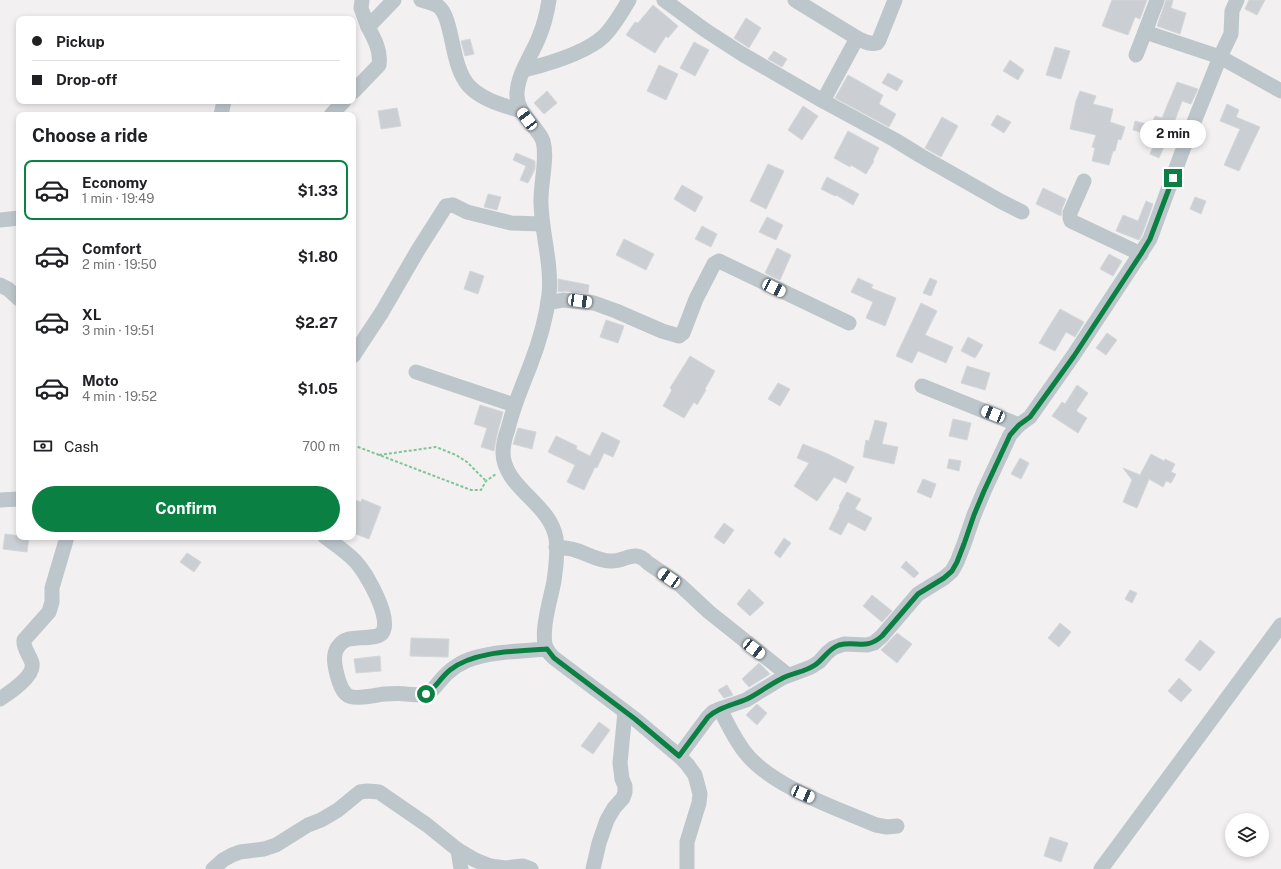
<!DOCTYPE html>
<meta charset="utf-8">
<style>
body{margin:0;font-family:"Public Sans",sans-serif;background:#f6f6f6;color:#202124;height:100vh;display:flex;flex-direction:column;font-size:15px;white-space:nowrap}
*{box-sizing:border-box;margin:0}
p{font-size:13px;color:#757577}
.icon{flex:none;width:22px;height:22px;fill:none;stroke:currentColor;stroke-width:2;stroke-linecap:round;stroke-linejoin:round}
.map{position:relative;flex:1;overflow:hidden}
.drawer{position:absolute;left:16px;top:112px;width:340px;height:428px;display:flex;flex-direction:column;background:#fff;border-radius:8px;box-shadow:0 2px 6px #0003}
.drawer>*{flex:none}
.banner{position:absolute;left:16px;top:16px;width:340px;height:88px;border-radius:8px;box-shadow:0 2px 6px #0003;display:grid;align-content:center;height:88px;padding:0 16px;background:#fff}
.controls{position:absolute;left:1225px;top:813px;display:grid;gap:8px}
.controls a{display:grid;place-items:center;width:44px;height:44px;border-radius:50%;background:#fff;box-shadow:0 2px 6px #0003;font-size:20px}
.end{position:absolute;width:18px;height:18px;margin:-9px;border:5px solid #0b8043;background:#fff;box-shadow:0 0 0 2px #fff}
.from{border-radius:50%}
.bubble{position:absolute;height:28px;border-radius:14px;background:#fff;box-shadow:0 2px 6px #0003;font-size:13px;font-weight:700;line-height:28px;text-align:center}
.car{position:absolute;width:12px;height:24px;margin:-12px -6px;border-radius:5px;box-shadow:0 0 3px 1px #0007;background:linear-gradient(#fff 24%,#345 0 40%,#fff 0 76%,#345 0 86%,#fff 0)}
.banner b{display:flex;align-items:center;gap:14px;height:38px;font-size:15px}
.banner b+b{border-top:1px solid #e0e0e0}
.banner i{width:10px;height:10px;background:#202124}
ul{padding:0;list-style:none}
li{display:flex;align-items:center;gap:12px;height:60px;margin:0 8px 6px;padding:0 8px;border:2px solid transparent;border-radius:8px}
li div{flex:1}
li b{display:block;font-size:15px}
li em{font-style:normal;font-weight:700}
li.current{border-color:#0b8043}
li>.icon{width:36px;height:36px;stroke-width:1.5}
h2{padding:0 16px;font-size:18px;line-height:48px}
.pay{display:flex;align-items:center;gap:10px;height:44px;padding:0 16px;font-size:15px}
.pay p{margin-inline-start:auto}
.action{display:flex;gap:8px;margin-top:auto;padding:8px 16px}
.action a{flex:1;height:46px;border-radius:24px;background:#0b8043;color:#fff;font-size:16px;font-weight:700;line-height:46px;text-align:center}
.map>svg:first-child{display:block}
.building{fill:#cbced2;stroke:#d4d7da}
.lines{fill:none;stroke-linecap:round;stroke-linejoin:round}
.path{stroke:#7fc596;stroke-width:2;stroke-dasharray:3 2;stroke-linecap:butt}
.minor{stroke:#bdc6cb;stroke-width:15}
.route{stroke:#0b8043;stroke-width:5}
</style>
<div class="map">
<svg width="1281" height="869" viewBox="0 0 1281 869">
<rect width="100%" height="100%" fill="#f2f0f0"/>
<g class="building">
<polygon points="1112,0 1147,0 1140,19 1135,17 1128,35 1102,26"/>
<polygon points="1166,0 1173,0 1171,8 1186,13 1180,34 1157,26"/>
<polygon points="1249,0 1265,0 1257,15 1245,9"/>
<polygon points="653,5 678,26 668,38 666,36 655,53 626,35 635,22 638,23"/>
<polygon points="746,18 761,28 749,48 734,38"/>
<polygon points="470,39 474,54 465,56 461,41"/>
<polygon points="694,42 709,50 695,76 680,68"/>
<polygon points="1055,47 1070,51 1061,79 1046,75"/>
<polygon points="774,51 787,59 782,67 768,59"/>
<polygon points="1010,60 1024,70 1018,80 1003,71"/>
<polygon points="659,65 678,74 666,100 647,91"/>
<polygon points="888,73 903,81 897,91 882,83"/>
<polygon points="848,75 883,95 879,104 896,114 889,127 835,98"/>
<polygon points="1177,82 1198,89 1191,104 1182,101 1174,123 1183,126 1175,146 1166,142 1159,158 1150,154 1156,139 1148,135 1148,134 1133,130 1135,121 1151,125 1155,116 1162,118"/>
<polygon points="547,91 557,103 544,114 534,103"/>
<polygon points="1080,91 1096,96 1093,104 1113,109 1110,122 1125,127 1121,140 1118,139 1115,151 1113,151 1109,165 1092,161 1095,148 1092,147 1096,135 1070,129 1076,101"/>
<polygon points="1227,104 1239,110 1236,117 1260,127 1239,171 1224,165 1240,129 1220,121"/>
<polygon points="803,106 818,116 802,140 788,130"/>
<polygon points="397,108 401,126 381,129 378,111"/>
<polygon points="997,115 1011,122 1004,133 991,125"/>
<polygon points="942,117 958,126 941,157 925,148"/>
<polygon points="848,131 879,148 873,160 874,161 866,174 851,165 850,167 834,158"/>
<polygon points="516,153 535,161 535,169 528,183 520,180 526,166 513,160"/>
<polygon points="768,164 784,171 766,209 750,201"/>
<polygon points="827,177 859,194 853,205 836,195 835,196 821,189"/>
<polygon points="682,185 703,197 695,212 674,199"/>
<polygon points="1043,188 1066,199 1062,209 1061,216 1036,204"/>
<polygon points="488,194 501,197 497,210 484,207"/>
<polygon points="1195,197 1206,201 1201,214 1190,209"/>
<polygon points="1146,201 1153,204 1142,235 1139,240 1116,231 1123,215 1138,221"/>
<polygon points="767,217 783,225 776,240 759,232"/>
<polygon points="702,226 717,234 711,247 695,239"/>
<polygon points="624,239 654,254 646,270 616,255"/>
<polygon points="777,248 791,255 780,280 765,273"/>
<polygon points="1109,254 1122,261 1113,276 1100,269"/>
<polygon points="470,271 484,276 478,294 464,289"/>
<polygon points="858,278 873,285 871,288 896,298 885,326 866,318 873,302 851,292"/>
<polygon points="930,278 937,281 931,296 923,293"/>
<polygon points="558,279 589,285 588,293 564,291 558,292"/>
<polygon points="921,303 937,311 925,335 953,347 946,363 918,351 912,363 896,356"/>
<polygon points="1060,309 1084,322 1075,337 1066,332 1055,351 1039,343"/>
<polygon points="606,320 624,326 618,343 600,337"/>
<polygon points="1107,333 1117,340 1106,355 1096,348"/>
<polygon points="968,337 983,345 975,358 961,351"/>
<polygon points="690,356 715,371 705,389 706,390 697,405 694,402 684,418 663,406 672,390 670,388"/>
<polygon points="967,366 990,373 985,390 961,383"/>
<polygon points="778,383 790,389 780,406 768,399"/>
<polygon points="1077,385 1088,393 1076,411 1087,418 1078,433 1052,416 1062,402 1065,404"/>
<polygon points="480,405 503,412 496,439 494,451 481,447 487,428 474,424"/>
<polygon points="953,419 971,423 967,440 949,436"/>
<polygon points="875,420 887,423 882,444 898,447 894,464 863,457 866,440 869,441"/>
<polygon points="518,428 536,432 532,449 513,444"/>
<polygon points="602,432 620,441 613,457 604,453 597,468 595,467 584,490 567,482 575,465 548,452 556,436 577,446 576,449 590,456"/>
<polygon points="803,444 828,454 854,467 846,483 834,477 817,501 794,486 809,463 797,458"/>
<polygon points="1151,454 1164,461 1165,459 1175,464 1171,472 1176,474 1171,483 1166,481 1163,487 1149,479 1137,508 1123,502 1132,480 1123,468 1140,475"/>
<polygon points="1020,458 1029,463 1021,479 1011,474"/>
<polygon points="949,459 961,461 959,471 947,468"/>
<polygon points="923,479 936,484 931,498 917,492"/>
<polygon points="847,492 861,499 855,509 872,518 865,531 848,522 841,535 829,529 840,507 839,506"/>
<polygon points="353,499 361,502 362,499 381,507 369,539 353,533"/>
<polygon points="724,523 734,530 724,544 714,537"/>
<polygon points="5,534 29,537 27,552 3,549"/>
<polygon points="784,538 791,543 780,558 774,553"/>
<polygon points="187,553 201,562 194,572 180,562"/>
<polygon points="906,561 919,573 914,578 901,567"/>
<polygon points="749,589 764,603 750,616 737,604"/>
<polygon points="1130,590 1137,593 1132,603 1125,599"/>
<polygon points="872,595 892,611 882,622 863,606"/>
<polygon points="1060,623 1071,632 1059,647 1048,638"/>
<polygon points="897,633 912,644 897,663 881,650"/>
<polygon points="411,638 449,639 448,657 410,656"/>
<polygon points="1200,640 1215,652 1200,671 1185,660"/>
<polygon points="380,656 381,671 356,673 354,659"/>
<polygon points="759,663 770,674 749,687 742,679"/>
<polygon points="1179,678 1192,690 1181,702 1168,691"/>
<polygon points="727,685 733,695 724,698 718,690"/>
<polygon points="757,704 767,713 757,725 746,715"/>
<polygon points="599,722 610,730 593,754 581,746"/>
<polygon points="1050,837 1068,843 1061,862 1044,856"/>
</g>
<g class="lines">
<g class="path">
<polyline points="353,445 471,490 481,490 486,481 496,474"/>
<polyline points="379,455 436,447 456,455 467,462 486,481"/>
</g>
<g class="minor">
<polyline points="362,0 361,8 368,27"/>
<path d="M421,0C427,2 433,3 438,6C454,18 450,66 469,86C482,100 503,105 521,111"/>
<path d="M549,0C547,13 544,25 539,37C532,55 518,73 517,93C516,106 525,116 533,126C537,131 541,135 543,141C548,159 540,184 541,204C542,235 552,264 549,295C546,319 539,343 530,366C522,387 513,407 508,429C505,437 503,445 503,453C504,488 550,503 556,538C558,552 556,567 554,581C551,598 539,634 547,650C549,653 552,656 554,658L635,719L679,756L687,764L695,775L700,794L699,803L687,842V869"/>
<polyline points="664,0 705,30 742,54 823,101 895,140 921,156 1002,202 1022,212"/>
<path d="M795,0L857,38C864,41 869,45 877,43L879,40L895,0"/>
<polyline points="1157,0 1145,32 1220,57 1281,91"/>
<polyline points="1136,55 1145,32"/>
<path d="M524,70C548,64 586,53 604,36C614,26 622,12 629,0"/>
<path d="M353,92L379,65C381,51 375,40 368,27L394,0"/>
<polyline points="823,101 857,38"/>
<polyline points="221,115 224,101"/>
<polyline points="331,115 344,101"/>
<polyline points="1084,181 1070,213 1070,218 1071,221 1141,254"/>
<polyline points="0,220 19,218"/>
<polyline points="0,285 8,289 19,299"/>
<polyline points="548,303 563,300 594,303 616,311 662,331 679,336 683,333 696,299 714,264 719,261 849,323"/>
<polyline points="353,356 382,312 418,250 446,206 453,205 467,212 511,223 542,224"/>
<polyline points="416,372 514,405"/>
<polyline points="922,386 1019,425"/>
<polyline points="0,500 19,499"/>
<path d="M325,537C336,545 347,552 356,562C366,573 393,619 382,633C376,640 355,636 346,640C341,642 336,648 335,654C333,663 339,688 346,694C353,701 375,695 384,694C391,694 398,693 406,694C412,694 420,696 427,694C432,691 436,686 440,681C449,670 460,662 474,658C498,651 523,651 547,649"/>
<path d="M556,547C562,548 569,548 575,550C586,553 598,561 610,561C626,562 634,548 648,563L680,585L709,612L788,675"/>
<path d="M0,699C9,693 35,676 32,663C30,655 23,649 24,640L49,612L52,602V588L67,537"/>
<path d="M720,709C727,723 734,738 744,751C770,786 836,808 876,825L887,827L897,826"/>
<polyline points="679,756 708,717 713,712 720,709 746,700 782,678 811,667 819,662 827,653 833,648 844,644 867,645 874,643 882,636 918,594 944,578 952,571 957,562 964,544 974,515 984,491 1010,435 1019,425 1030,417 1073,356 1150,239 1182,152 1220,57 1231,34 1232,11 1237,0"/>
<polyline points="458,850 461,869"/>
<polyline points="213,869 223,860 232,855 240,852 264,849 276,845 308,825 321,820 338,810 355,796 360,792 367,791 379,792 427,825 458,850 475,860 490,866 505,868 523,866 531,869"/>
<polyline points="593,869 599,843 607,820 614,808 623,798 625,792 625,786 622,779 620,763 625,712"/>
<polyline points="1101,869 1281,625"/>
</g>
</g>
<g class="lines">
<path class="route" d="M426,694C436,688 441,677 450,670C474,651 517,651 547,649L554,658L635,719L679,756L708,717C719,707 733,705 747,699C759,693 769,685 781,679C792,673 805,672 815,665C824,659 828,649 839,645C857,640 865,651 882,636L918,594L944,578L952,571L957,562L964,544L974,515L984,491L1010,435L1019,425L1030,417L1051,388L1074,356L1141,254L1150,239L1173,178"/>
</g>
</svg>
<div class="controls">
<a><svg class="icon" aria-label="layers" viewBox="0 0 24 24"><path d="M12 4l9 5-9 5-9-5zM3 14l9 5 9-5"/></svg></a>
</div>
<i class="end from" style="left:426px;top:694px"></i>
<i class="end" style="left:1173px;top:178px"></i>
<div class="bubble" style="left:1140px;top:120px;width:66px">2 min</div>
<i class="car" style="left:527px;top:119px;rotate:323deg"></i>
<i class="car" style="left:774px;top:288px;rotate:116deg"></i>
<i class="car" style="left:580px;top:301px;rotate:98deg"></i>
<i class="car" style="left:993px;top:414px;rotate:292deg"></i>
<i class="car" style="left:669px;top:578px;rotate:304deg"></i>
<i class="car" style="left:754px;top:649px;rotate:128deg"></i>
<i class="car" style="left:803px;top:794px;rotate:113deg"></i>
<div class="banner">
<b><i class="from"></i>Pickup</b>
<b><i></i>Drop-off</b>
</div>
<section class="drawer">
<h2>Choose a ride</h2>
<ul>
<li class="current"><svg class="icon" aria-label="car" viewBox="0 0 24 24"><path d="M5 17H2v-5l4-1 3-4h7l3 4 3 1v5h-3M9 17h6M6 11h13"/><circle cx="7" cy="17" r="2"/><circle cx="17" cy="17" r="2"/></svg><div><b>Economy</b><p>1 min · 19:49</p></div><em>$1.33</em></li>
<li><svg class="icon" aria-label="car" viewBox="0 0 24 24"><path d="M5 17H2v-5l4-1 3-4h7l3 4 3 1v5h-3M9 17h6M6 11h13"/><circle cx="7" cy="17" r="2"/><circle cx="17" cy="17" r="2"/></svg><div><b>Comfort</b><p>2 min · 19:50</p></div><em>$1.80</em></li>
<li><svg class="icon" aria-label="car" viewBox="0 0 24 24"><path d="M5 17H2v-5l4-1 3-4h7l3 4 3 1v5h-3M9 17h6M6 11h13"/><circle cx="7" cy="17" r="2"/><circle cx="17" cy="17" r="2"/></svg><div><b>XL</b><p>3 min · 19:51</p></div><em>$2.27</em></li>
<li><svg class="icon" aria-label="car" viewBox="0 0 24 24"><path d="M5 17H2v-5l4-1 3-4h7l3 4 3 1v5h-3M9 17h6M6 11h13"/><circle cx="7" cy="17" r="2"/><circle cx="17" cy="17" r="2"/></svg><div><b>Moto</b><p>4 min · 19:52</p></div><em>$1.05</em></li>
</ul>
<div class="pay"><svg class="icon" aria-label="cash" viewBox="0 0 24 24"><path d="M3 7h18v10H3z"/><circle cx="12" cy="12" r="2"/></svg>Cash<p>700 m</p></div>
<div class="action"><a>Confirm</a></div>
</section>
</div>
